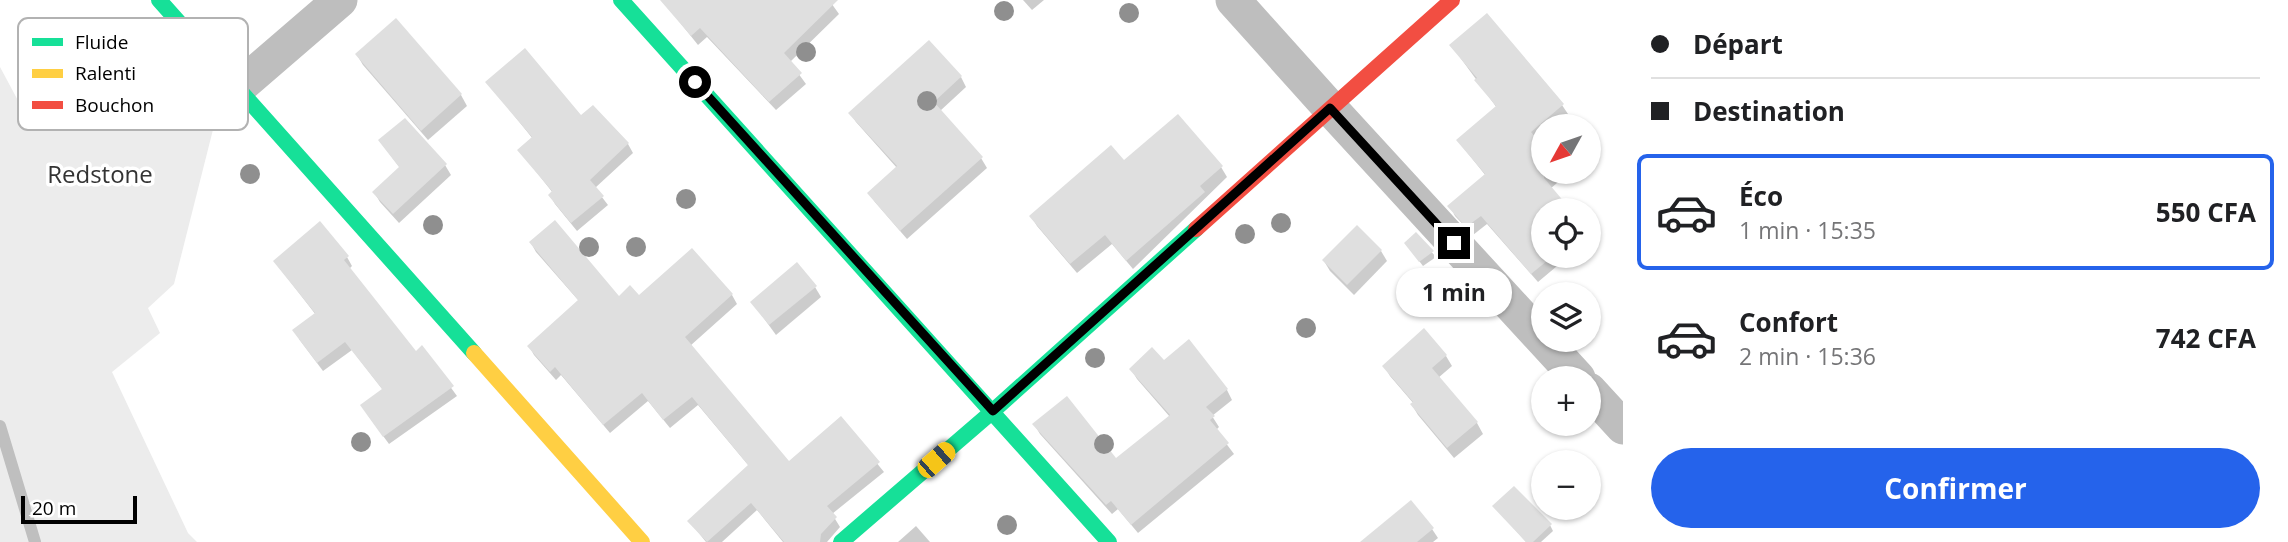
<!DOCTYPE html>
<html lang="fr">
<meta charset="utf-8">
<style>
body{margin:0;font-family:"Open Sans",sans-serif;background:#f2f2f2;color:#202124;height:100vh;display:flex;flex-direction:column;font-size:26px;white-space:nowrap}
*{box-sizing:border-box;margin:0}
p{font-size:23px;color:#757577}
.icon{flex:none;width:38px;height:38px;fill:none;stroke:currentColor;stroke-width:2;stroke-linecap:round;stroke-linejoin:round}
.map{position:relative;flex:1;overflow:hidden}
.panel{display:flex;flex-direction:column;background:#fff;width:665px}
.panel>*{flex:none}
.top-card{display:grid;align-content:center;height:154px;padding:0 28px;background:#fff}
.needle{width:46px;rotate:230deg}
.tools{position:absolute;left:1531px;top:114px;display:grid;gap:14px}
.tools a{display:grid;place-items:center;width:70px;height:70px;border-radius:50%;background:#fff;box-shadow:0 2px 5px #0004;font-size:35px}
.scale{position:absolute;left:21px;bottom:18px;width:116px;box-sizing:border-box;padding-left:7px;border:4px solid #000;border-top:0;font-size:19px;line-height:24px;white-space:nowrap;color:#000;-webkit-text-stroke:5px #fff;paint-order:stroke}
.end{position:absolute;width:32px;height:32px;margin:-16px;border:9px solid #000;background:#fff;box-shadow:0 0 0 4px #fff}
.from{border-radius:50%}
.bubble{position:absolute;height:49px;border-radius:24px;background:#fff;box-shadow:0 2px 5px #0004;font-size:23px;font-weight:700;line-height:49px;text-align:center}
.car{position:absolute;width:21px;height:42px;margin:-21px -10px;border-radius:9px;box-shadow:0 0 5px 2px #0007;background:linear-gradient(#f5c518 24%,#345 0 40%,#f5c518 0 76%,#345 0 86%,#f5c518 0)}
.top-card b{display:flex;align-items:center;gap:24px;height:66px;font-size:26px}
.top-card b+b{border-top:2px solid #e0e0e0}
.top-card i{width:18px;height:18px;background:#202124}
ul{padding:0;list-style:none}
li{display:flex;align-items:center;gap:21px;height:116px;margin:0 14px 10px;padding:0 14px;border:4px solid transparent;border-radius:10px}
li div{flex:1}
li b{display:block;font-size:26px}
li em{font-style:normal;font-weight:700}
li.current{border-color:#2563eb}
li>.icon{width:63px;height:63px;stroke-width:1.5}
.primary-button{display:flex;gap:14px;margin-top:auto;padding:14px 28px}
.primary-button a{flex:1;height:80px;border-radius:42px;background:#2563eb;color:#fff;font-size:28px;font-weight:700;line-height:80px;text-align:center}
main{display:flex;flex:1;min-height:0}
.map>svg:first-child{display:block}
.green{fill:#ececec}
.shadow{fill:#0003}
.lines{fill:none;stroke-linecap:round;stroke-linejoin:round}
.stream{stroke:#bfbfbf;stroke-width:12}
.building{fill:#dfdfdf}
.street{stroke:#bebebe;stroke-width:35}
.fast{stroke:#16e098;stroke-width:16}
.slow{stroke:#ffcf43;stroke-width:16}
.jam{stroke:#f24e42;stroke-width:16}
.tree{fill:#8f8f8f}
.route{stroke:#000;stroke-width:9}
.labels{text-anchor:middle;dominant-baseline:central;stroke-width:7;stroke-linejoin:round;paint-order:stroke}
.park-label{font-size:24px;fill:#333;stroke:#fff}
.key{fill:#fff;stroke:#b2b2b2;stroke-width:2}
.key-label{font-size:19px;fill:#000}
</style>
<main>
<div class="map">
<svg width="1623" height="542" viewBox="0 0 1623 542">
<rect width="100%" height="100%" fill="#fff"/>
<polygon class="green" points="132,19 222,94 174,284 148,308 160,333 112,372 188,533 197,542 0,542 0,67 22,108"/>
<g class="shadow">
<polygon points="662,0 829,0 839,14 790,62 806,84 776,110 707,37 698,45"/>
<polygon points="1023,0 1044,0 1032,10"/>
<polygon points="396,20 461,95 467,106 428,140 363,65 357,55"/>
<polygon points="1451,45 1562,105 1568,114 1554,126 1544,126 1544,135 1536,141 1544,172 1561,172 1564,177 1550,189 1569,210 1544,210 1544,256 1569,256 1538,282 1487,224 1473,235 1455,216 1450,206 1486,176 1458,141 1497,108"/>
<polygon points="961,77 966,87 940,111 981,158 987,168 907,239 875,202 869,193 897,168 856,122 850,113"/>
<polygon points="487,82 581,118 593,107 628,144 633,153 595,188 608,205 577,231 555,204 550,195 553,193 519,150 533,139"/>
<polygon points="380,141 445,165 451,175 399,223 380,202 374,192 400,168"/>
<polygon points="1123,163 1221,167 1227,177 1133,269 1112,244 1077,273 1037,226 1031,216"/>
<polygon points="1416,234 1436,257 1423,266 1409,248"/>
<polygon points="531,243 618,298 732,295 737,304 690,346 788,463 841,419 884,472 832,514 840,527 827,542 783,542 757,510 722,542 706,542 690,522 749,466 698,405 670,428 648,401 610,433 561,375 556,380 534,355 529,346 579,301 536,252"/>
<polygon points="1381,251 1387,261 1354,295 1330,271 1324,261"/>
<polygon points="347,257 352,266 349,269 415,353 422,348 457,396 389,444 367,414 383,390 352,350 323,371 299,339 316,315 275,262"/>
<polygon points="815,287 821,297 776,335 752,302"/>
<polygon points="1446,356 1452,366 1438,378 1477,423 1483,434 1454,458 1418,415 1412,405 1414,404 1390,376 1384,366"/>
<polygon points="1163,362 1227,390 1232,400 1212,416 1219,427 1216,430 1234,454 1138,533 1118,509 1112,514 1040,434 1034,424 1116,461 1170,417 1137,379 1131,369"/>
<polygon points="1495,507 1550,525 1553,531 1541,542 1526,542"/>
<polygon points="916,526 930,542 898,542"/>
<polygon points="1432,529 1438,538 1433,542 1363,542"/>
</g>
<g class="lines">
<polyline class="stream" points="0,426 35,542"/>
</g>
<g class="building">
<polygon points="660,0 838,0 784,53 802,73 769,102 700,28 691,36"/>
<polygon points="1487,13 1564,104 1531,132 1544,147 1544,178 1571,210 1544,210 1544,256 1553,256 1531,274 1481,216 1466,227 1447,206 1485,174 1456,140 1496,106 1474,80 1477,78 1449,45"/>
<polygon points="396,18 462,94 421,131 355,54"/>
<polygon points="929,40 962,76 934,102 983,157 900,231 867,193 897,166 848,113"/>
<polygon points="525,48 581,115 593,105 629,143 590,180 604,196 571,223 548,195 552,191 517,150 532,137 485,82"/>
<polygon points="1178,114 1223,166 1200,186 1205,192 1126,261 1105,235 1070,264 1029,216 1111,145 1124,160"/>
<polygon points="405,118 447,164 393,214 372,192 399,167 378,140"/>
<polygon points="555,220 619,296 630,285 639,295 692,248 733,294 685,337 789,461 841,416 880,462 827,506 837,517 821,534 820,542 784,542 751,503 707,542 687,521 748,465 692,397 663,420 642,393 603,425 555,367 550,372 527,346 578,300 529,242"/>
<polygon points="320,221 349,256 344,260 416,351 422,345 454,386 383,437 360,405 382,389 345,342 317,363 292,330 315,313 273,261"/>
<polygon points="1357,225 1382,250 1347,285 1322,260"/>
<polygon points="1416,232 1434,251 1419,262 1404,243"/>
<polygon points="797,262 817,286 769,325 750,302"/>
<polygon points="1424,328 1447,355 1432,368 1478,422 1447,448 1410,404 1413,402 1382,366"/>
<polygon points="1189,339 1228,389 1206,407 1215,416 1210,420 1229,443 1131,525 1111,501 1106,505 1032,424 1067,396 1116,458 1170,415 1129,369 1152,347 1164,360"/>
<polygon points="1514,486 1552,524 1533,542 1526,542 1492,506"/>
<polygon points="1411,500 1434,528 1417,542 1360,542"/>
</g>
<g class="lines">
<g class="street">
<polyline points="1233,0 1330,108 1578,378"/>
<polyline points="238,88 340,0"/>
<polyline points="1589,390 1623,427"/>
</g>
<g class="fast">
<polyline points="159,0 474,353"/>
<polyline points="621,0 1109,542"/>
<polyline points="841,542 993,411 1196,229"/>
</g>
<polyline class="slow" points="474,353 642,542"/>
<polyline class="jam" points="1196,229 1452,0"/>
</g>
<g class="tree">
<circle cx="1004" cy="11" r="10"/>
<circle cx="1129" cy="13" r="10"/>
<circle cx="806" cy="52" r="10"/>
<circle cx="927" cy="101" r="10"/>
<circle cx="250" cy="174" r="10"/>
<circle cx="686" cy="199" r="10"/>
<circle cx="1281" cy="223" r="10"/>
<circle cx="433" cy="225" r="10"/>
<circle cx="1245" cy="234" r="10"/>
<circle cx="589" cy="247" r="10"/>
<circle cx="636" cy="247" r="10"/>
<circle cx="1306" cy="328" r="10"/>
<circle cx="1095" cy="358" r="10"/>
<circle cx="361" cy="442" r="10"/>
<circle cx="1104" cy="444" r="10"/>
<circle cx="1007" cy="525" r="10"/>
</g>
<g class="lines">
<polyline class="route" points="695,82 993,411 1330,108 1454,243"/>
</g>
<g class="labels">
<g class="park-label">
<text x="100" y="173">Redstone</text>
</g>
</g>
<rect x="18" y="18" width="230" height="112" rx="10" class="key"/>
<rect x="32" y="38" width="31" height="8" fill="#16e098"/>
<rect x="32" y="69" width="31" height="9" fill="#ffcf43"/>
<rect x="32" y="101" width="31" height="8" fill="#f24e42"/>
<g class="key-label">
<text x="75" y="49">Fluide</text>
<text x="75" y="80">Ralenti</text>
<text x="75" y="112">Bouchon</text>
</g>
</svg>
<div class="tools">
<a><svg class="needle" viewBox="-14 -14 28 28"><path d="M0-13l5 13h-10z" fill="#e53935"/><path d="M0 13l5-13h-10z" fill="#757577"/></svg></a>
<a><svg class="icon" aria-label="locate" viewBox="0 0 24 24"><circle cx="12" cy="12" r="6"/><path d="M12 2v4M12 18v4M2 12h4M18 12h4"/></svg></a>
<a><svg class="icon" aria-label="layers" viewBox="0 0 24 24"><path d="M12 4l9 5-9 5-9-5zM3 14l9 5 9-5"/></svg></a>
<a>+</a>
<a>−</a>
</div>
<div class="scale">20 m</div>
<i class="end from" style="left:695px;top:82px"></i>
<i class="end" style="left:1454px;top:243px"></i>
<div class="bubble" style="left:1396px;top:268px;width:116px">1 min</div>
<i class="car" style="left:936px;top:460px;rotate:49deg"></i>
</div>
<section class="panel">
<div class="top-card">
<b><i class="from"></i>Départ</b>
<b><i></i>Destination</b>
</div>
<ul>
<li class="current"><svg class="icon" aria-label="car" viewBox="0 0 24 24"><path d="M5 17H2v-5l4-1 3-4h7l3 4 3 1v5h-3M9 17h6M6 11h13"/><circle cx="7" cy="17" r="2"/><circle cx="17" cy="17" r="2"/></svg><div><b>Éco</b><p>1 min · 15:35</p></div><em>550 CFA</em></li>
<li><svg class="icon" aria-label="car" viewBox="0 0 24 24"><path d="M5 17H2v-5l4-1 3-4h7l3 4 3 1v5h-3M9 17h6M6 11h13"/><circle cx="7" cy="17" r="2"/><circle cx="17" cy="17" r="2"/></svg><div><b>Confort</b><p>2 min · 15:36</p></div><em>742 CFA</em></li>
</ul>
<div class="primary-button"><a>Confirmer</a></div>
</section>
</main>
